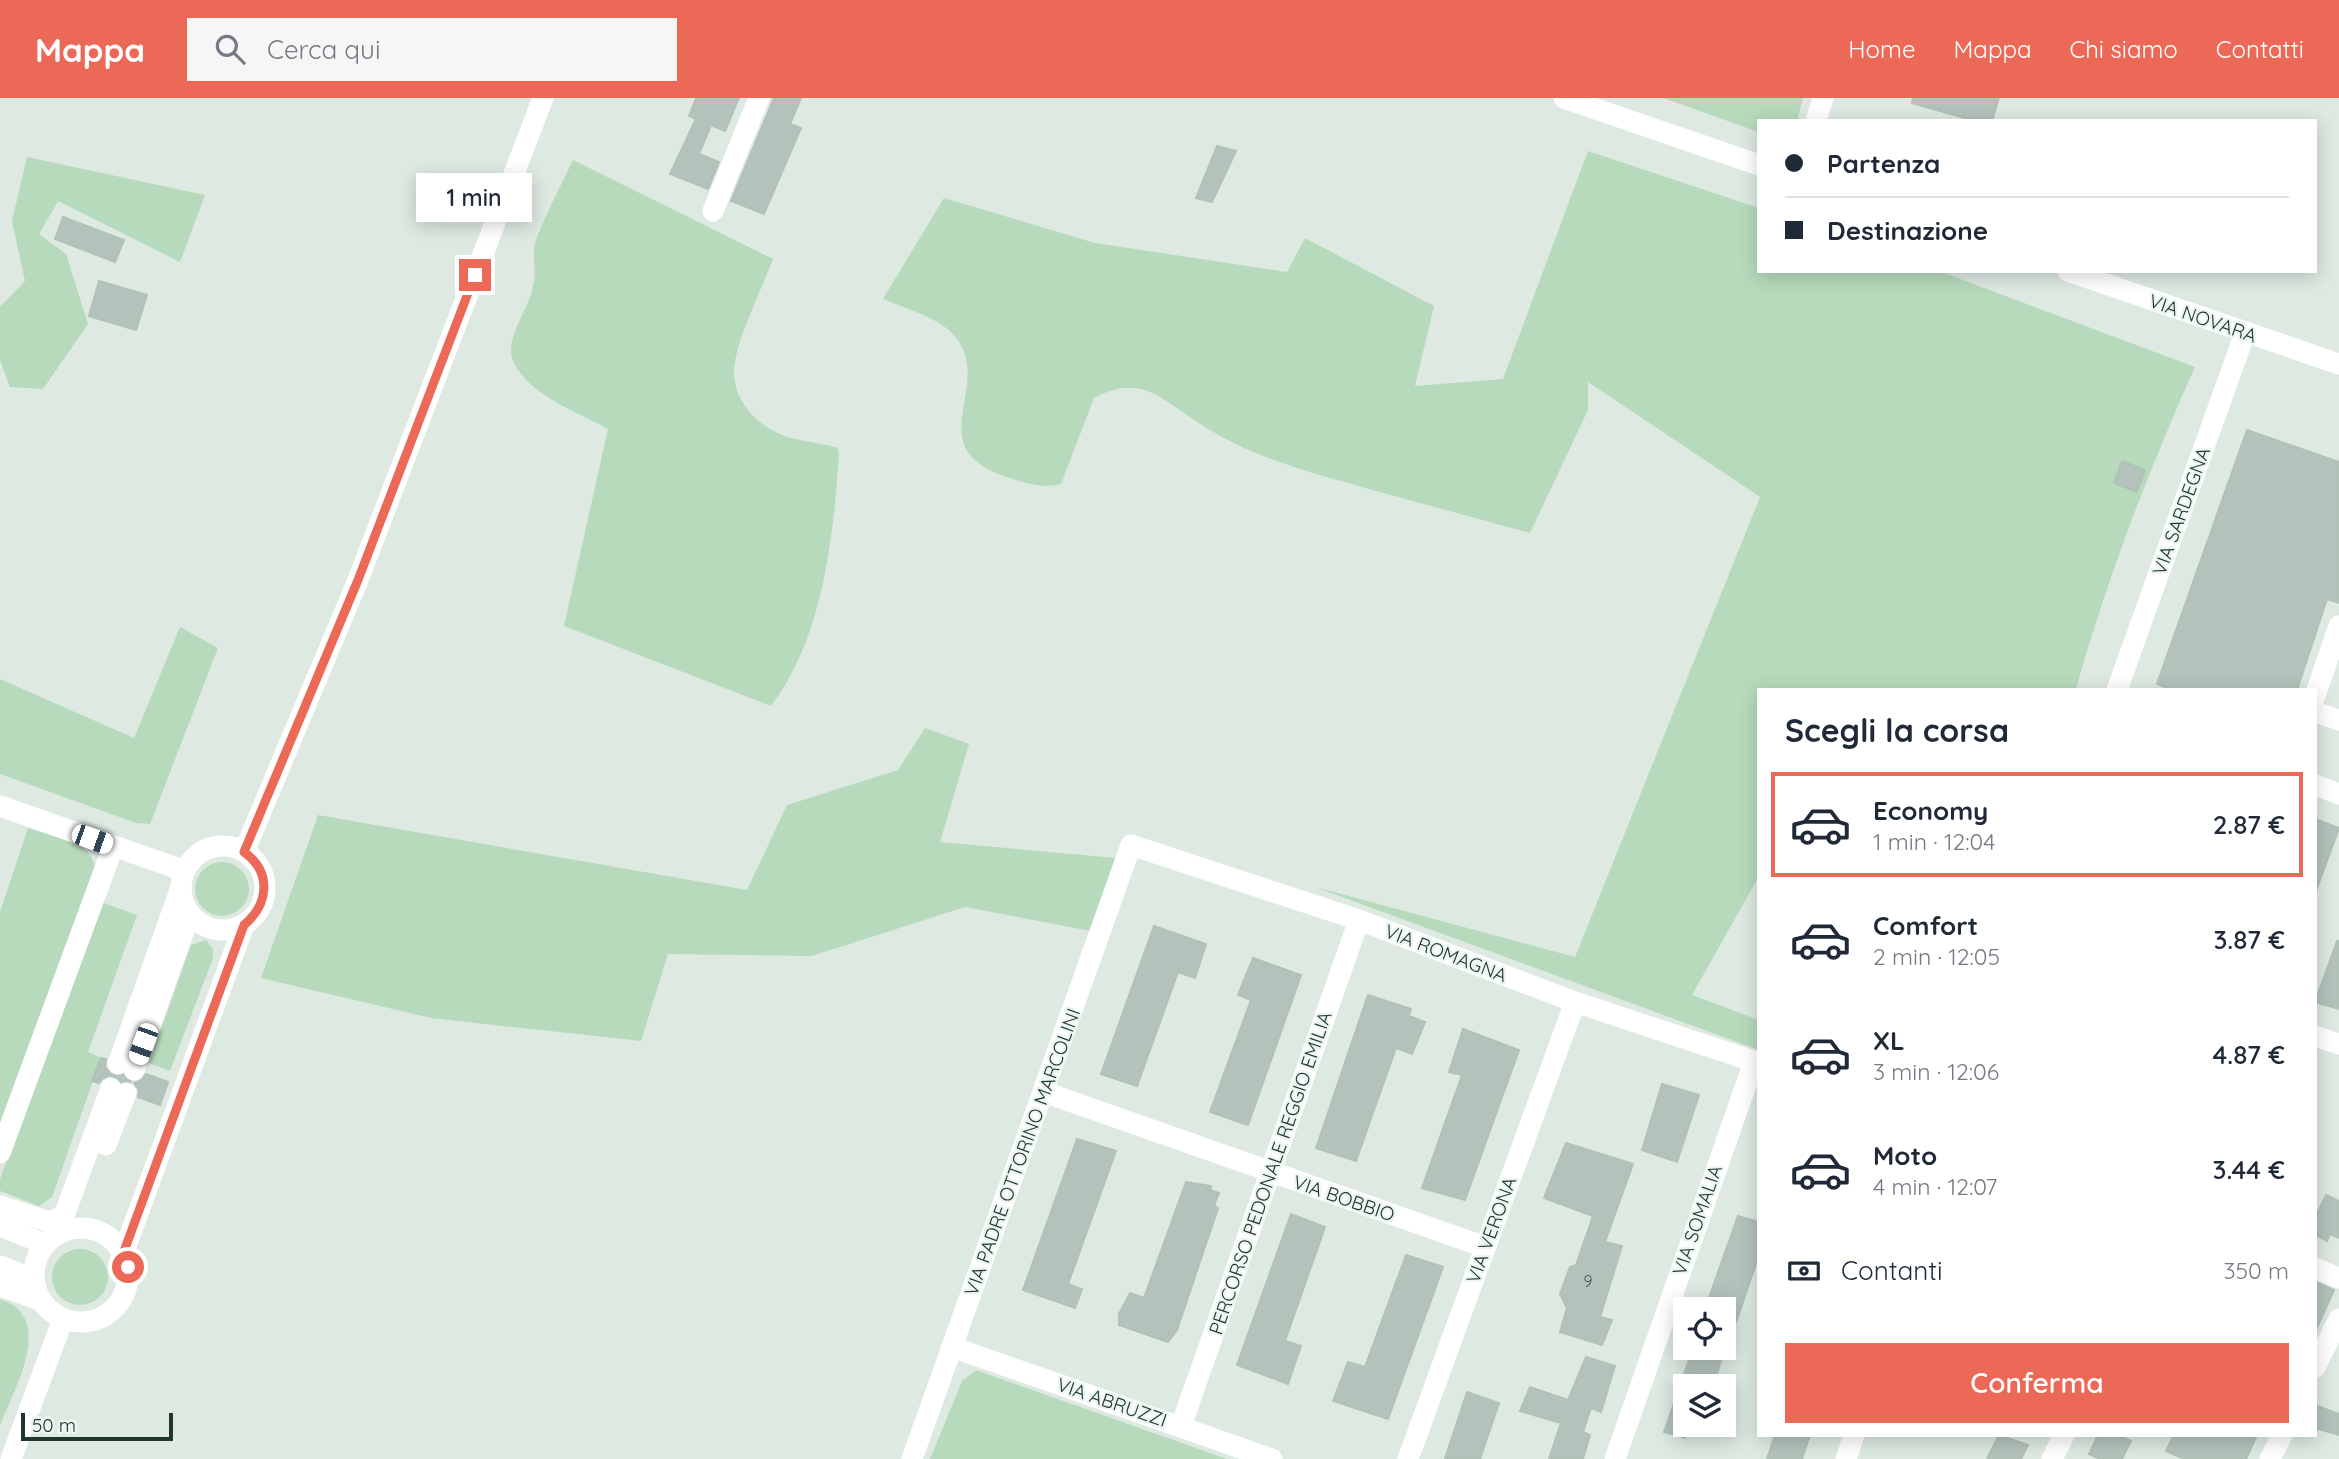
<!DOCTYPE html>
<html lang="it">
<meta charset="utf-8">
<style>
body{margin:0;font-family:Quicksand,sans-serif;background:#f6f6f7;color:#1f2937;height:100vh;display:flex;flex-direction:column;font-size:26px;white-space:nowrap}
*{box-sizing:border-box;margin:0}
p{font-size:23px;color:#747a83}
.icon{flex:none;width:38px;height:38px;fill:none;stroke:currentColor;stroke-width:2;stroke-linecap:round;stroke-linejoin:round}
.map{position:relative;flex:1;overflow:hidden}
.drawer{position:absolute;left:1757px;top:590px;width:560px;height:749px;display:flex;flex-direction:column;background:#fff;border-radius:0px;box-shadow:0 4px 18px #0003}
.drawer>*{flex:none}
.hud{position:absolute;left:1757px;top:21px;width:560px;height:154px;border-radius:0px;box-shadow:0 4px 18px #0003;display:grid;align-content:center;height:154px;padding:0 28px;background:#fff}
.controls{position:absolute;left:1673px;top:1199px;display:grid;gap:14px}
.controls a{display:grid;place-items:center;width:63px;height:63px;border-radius:0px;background:#fff;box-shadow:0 4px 18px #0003;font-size:35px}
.scale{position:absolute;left:21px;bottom:18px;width:152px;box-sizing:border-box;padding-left:7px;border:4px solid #20372e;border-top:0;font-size:19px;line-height:24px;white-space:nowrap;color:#20372e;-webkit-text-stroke:5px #eef6f1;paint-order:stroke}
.end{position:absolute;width:32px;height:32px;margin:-16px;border:9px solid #ec6958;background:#fff;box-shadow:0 0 0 4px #fff}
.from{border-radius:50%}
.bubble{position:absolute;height:49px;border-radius:0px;background:#fff;box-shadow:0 4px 18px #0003;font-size:23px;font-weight:600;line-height:49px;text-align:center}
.car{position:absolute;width:21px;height:42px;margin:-21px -10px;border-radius:9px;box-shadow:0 0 5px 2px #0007;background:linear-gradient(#fff 24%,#345 0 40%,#fff 0 76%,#345 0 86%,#fff 0)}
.hud b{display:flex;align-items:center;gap:24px;height:66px;font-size:26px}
.hud b+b{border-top:2px solid #e0e1e3}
.hud i{width:18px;height:18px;background:#1f2937}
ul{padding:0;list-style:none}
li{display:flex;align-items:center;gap:21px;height:105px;margin:0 14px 10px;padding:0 14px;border:4px solid transparent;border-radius:0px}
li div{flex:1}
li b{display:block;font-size:26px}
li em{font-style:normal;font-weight:600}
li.selected{border-color:#ec6958}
li>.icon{width:63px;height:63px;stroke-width:1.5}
h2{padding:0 28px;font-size:32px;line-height:84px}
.pay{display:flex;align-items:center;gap:18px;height:77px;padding:0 28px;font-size:26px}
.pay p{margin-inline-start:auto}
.cta{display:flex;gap:14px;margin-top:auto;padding:14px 28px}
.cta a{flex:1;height:80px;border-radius:0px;background:#ec6958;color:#fff;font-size:28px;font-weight:600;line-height:80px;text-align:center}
header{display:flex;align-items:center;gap:42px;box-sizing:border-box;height:98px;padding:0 35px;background:#ec6958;color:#fff}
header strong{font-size:33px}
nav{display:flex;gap:38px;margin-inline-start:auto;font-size:24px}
.search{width:490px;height:63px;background:#f6f6f7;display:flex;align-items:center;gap:18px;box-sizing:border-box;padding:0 24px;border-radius:0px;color:#747a83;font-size:26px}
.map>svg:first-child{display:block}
.green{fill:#b7dabc}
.building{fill:#b3c3bb;stroke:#b1c2b8;stroke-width:2}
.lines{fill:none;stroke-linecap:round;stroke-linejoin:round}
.minor-tunnel{stroke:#b8c5be;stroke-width:21;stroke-dasharray:21 10;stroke-linecap:butt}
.minor{stroke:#fff;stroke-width:21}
.route{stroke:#ec6958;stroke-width:9}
.labels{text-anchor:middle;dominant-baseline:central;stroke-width:5;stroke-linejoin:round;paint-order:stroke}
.number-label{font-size:16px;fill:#455a51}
.street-label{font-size:19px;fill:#20372e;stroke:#eef6f1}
</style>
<header>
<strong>Mappa</strong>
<div class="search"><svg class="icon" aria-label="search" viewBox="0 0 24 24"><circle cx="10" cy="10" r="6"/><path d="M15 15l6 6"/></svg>Cerca qui</div>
<nav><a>Home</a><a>Mappa</a><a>Chi siamo</a><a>Contatti</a></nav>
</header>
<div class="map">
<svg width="2339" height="1361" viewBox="0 0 2339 1361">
<rect width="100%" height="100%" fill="#dee9e2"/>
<g class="green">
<polygon points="1663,0 1803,0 1797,23 1759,23 1759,34"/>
<path d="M1588,53L1759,110V173H1939L2195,269C2149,371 2106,484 2076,591L1759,592V778L1692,897L1759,922V952L1315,789L1575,859L1760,399L1588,284V312L1530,435C1479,421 1427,407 1376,393C1309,374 1253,361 1194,322C1157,297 1139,277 1094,300L1061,386C1041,391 1024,385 1004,378C921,349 991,292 958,242C943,220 906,211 883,201L944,100L1095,145L1287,174L1305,140L1434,208L1415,288L1503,281Z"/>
<polygon points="27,59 205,97 180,164 58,103 39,136 66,156 88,226 43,291 10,289 0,262 0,209 25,183 12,123"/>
<path d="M573,62L773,161C763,188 739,237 735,264C729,296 752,324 780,336C798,344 819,344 838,350L839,357C833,440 823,540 771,608L564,528L608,331C577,313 530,299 513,263C504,243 527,213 532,193C537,177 533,165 534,150C536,135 565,79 573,62Z"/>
<polygon points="180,529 218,550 150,726 136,725 0,676 0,581 134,640"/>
<polygon points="925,630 969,646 940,744 1116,760 1091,833 965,809 812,858 668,856 641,943 431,920 261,880 318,717 747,792 787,707 898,672"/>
<path d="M28,730C58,740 92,739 96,775L0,1035V814Z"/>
<circle cx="222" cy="791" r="27"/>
<polygon points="101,804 137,817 88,954 101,960 52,1099 39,1108 0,1093 0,1081"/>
<polygon points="206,842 213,851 213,860 170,973 149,965 191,847"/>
<circle cx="80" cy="1179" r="28"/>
<path d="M0,1201C57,1220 14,1290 0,1328Z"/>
<polygon points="976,1272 1227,1361 930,1361 962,1283"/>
</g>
<g class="building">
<polygon points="696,0 739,0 725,33 711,27 699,56 719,64 708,91 670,76 696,21 689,18"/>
<polygon points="774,0 801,0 790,26 801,30 764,116 731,103"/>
<polygon points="1913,0 1999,0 1992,23 1975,23 1912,5"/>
<polygon points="1217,48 1236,53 1212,104 1196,100"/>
<polygon points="63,119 124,142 115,164 55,141"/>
<polygon points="99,183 147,197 136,232 89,218"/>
<polygon points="2247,332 2339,364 2339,505 2327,501 2297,592 2172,592 2157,586"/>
<polygon points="2122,363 2145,372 2137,394 2114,385"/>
<polygon points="2315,721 2339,730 2316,793 2315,793"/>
<polygon points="1154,828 1206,846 1195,880 1178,874 1137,988 1101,976"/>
<polygon points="2337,843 2339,843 2339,911 2315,904"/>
<polygon points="1253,860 1301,877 1248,1027 1210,1014 1251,902 1238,897"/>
<polygon points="1368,897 1411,911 1409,918 1425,924 1412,956 1396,950 1356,1063 1316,1050"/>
<polygon points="1463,931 1519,952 1465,1102 1422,1090 1462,977 1449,974"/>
<polygon points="101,960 106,961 105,969 112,977 103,980 99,985 92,983"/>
<polygon points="146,976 168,984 160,1007 138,999 139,992 134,985 142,982"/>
<polygon points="1662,986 1699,997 1677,1064 1642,1052"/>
<polygon points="1077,1041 1116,1053 1068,1186 1082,1191 1075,1210 1023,1192"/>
<polygon points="1566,1045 1633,1066 1605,1144 1622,1148 1600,1219 1612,1222 1602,1247 1560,1234 1567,1210 1560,1196 1570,1169 1576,1167 1593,1118 1544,1100"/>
<polygon points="1186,1084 1211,1088 1210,1092 1219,1095 1214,1107 1218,1110 1177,1232 1168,1244 1119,1227 1119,1216 1130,1195 1144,1200"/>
<polygon points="2326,1097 2339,1103 2339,1140 2330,1136 2327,1143 2315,1137 2315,1120"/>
<polygon points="1291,1116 1325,1129 1285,1243 1301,1248 1288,1286 1237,1267"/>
<polygon points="1738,1118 1759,1124 1759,1157 1736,1224 1724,1220 1724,1211 1705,1211"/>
<polygon points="1406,1157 1443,1169 1388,1321 1333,1303 1348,1264 1365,1269"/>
<polygon points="2315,1184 2334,1192 2315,1234"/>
<polygon points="1693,1250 1725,1250 1713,1288 1685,1288 1685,1340 1664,1334"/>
<polygon points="1586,1259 1615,1268 1601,1314 1591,1310 1583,1334 1590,1337 1583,1361 1549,1361 1561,1325 1520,1313 1530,1289 1568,1302"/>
<polygon points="1467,1294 1499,1305 1480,1361 1445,1361"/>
<polygon points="2315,1307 2339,1316 2339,1337 2315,1330"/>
<polygon points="1775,1337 1810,1337 1802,1361 1767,1361"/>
<polygon points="1999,1337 2028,1347 2021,1361 1987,1361"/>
<polygon points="2098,1337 2118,1337 2131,1343 2122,1361 2100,1361 2089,1356"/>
<polygon points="2174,1337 2257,1337 2246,1361 2184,1361 2166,1353"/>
</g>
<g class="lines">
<polyline class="minor-tunnel" points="117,992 126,969"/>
<g class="minor">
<polyline points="1564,0 1759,67"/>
<polyline points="1816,23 1823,0"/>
<polyline points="713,113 759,0"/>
<polyline points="2068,173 2339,266"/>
<polyline points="2117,592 2245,235"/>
<polyline points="2315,598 2339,528"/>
<polyline points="2315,614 2339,622"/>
<polyline points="2315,687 2339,696"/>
<polyline points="0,708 185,773"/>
<circle cx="223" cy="790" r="42"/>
<polyline points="244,754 358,482 543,0"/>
<polyline points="2315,938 2339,946"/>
<polyline points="118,966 181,789"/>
<polyline points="134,972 190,816"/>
<polyline points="1044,994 1485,1149"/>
<polyline points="106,1047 126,995"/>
<polyline points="0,1055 113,749"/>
<polyline points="0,1108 50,1124 64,1118 111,990"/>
<polyline points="0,1128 45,1146"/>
<circle cx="81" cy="1177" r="47"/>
<polyline points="123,1156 244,827"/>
<polyline points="0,1168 33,1181"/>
<polyline points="2315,1170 2339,1180"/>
<polyline points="0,1188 40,1202"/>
<polyline points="952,1249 1272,1361"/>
<polyline points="2315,1269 2339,1221"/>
<polyline points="1181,1328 1359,822"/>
<polyline points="11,1361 63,1221"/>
<polyline points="912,1361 1131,747 1359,822 1575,904 1759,965"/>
<polyline points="1408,1361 1575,904"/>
<polyline points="1615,1361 1754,964"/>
<polyline points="1846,1361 1854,1337"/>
<polyline points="2052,1361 2064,1337"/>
<polyline points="2270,1361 2282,1337"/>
</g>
</g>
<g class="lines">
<path class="route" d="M128,1169L123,1156L244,827C269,806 272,774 244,754L358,482L475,177"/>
</g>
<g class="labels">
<g class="number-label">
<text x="1588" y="1183">9</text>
</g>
<g class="street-label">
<text transform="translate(2203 220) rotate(19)">VIA NOVARA</text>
<text transform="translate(2181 413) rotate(-70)">VIA SARDEGNA</text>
<text transform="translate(1446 855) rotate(21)">VIA ROMAGNA</text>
<text transform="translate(1022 1054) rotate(-70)">VIA PADRE OTTORINO MARCOLINI</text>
<text transform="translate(1270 1075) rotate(-71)">PERCORSO PEDONALE REGGIO EMILIA</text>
<text transform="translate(1344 1100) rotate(19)">VIA BOBBIO</text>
<text transform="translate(1697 1122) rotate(-71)">VIA SOMALIA</text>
<text transform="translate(1491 1132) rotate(-70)">VIA VERONA</text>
<text transform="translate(1112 1304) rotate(19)">VIA ABRUZZI</text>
</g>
</g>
</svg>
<div class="controls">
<a><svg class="icon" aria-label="locate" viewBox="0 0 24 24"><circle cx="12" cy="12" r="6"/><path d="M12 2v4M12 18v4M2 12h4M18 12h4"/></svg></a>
<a><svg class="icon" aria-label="layers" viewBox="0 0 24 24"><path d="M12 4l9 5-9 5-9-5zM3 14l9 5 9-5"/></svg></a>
</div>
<div class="scale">50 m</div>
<i class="end from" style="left:128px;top:1169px"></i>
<i class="end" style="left:475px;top:177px"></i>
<div class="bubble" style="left:416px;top:75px;width:116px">1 min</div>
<i class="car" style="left:92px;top:741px;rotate:110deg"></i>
<i class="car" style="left:143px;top:946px;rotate:200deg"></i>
<div class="hud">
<b><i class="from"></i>Partenza</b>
<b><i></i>Destinazione</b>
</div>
<section class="drawer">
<h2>Scegli la corsa</h2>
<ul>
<li class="selected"><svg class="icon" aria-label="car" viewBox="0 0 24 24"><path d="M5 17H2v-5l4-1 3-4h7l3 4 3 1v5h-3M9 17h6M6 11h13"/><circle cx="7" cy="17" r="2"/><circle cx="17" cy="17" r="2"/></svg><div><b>Economy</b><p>1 min · 12:04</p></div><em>2.87 €</em></li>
<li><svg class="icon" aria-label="car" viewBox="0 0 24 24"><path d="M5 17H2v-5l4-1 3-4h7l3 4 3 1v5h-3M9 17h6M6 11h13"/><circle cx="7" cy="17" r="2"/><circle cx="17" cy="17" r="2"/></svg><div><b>Comfort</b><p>2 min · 12:05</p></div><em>3.87 €</em></li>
<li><svg class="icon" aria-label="car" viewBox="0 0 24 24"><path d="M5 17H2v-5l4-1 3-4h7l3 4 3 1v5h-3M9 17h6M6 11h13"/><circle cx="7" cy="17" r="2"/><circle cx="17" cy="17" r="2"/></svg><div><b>XL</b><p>3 min · 12:06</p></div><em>4.87 €</em></li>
<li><svg class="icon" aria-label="car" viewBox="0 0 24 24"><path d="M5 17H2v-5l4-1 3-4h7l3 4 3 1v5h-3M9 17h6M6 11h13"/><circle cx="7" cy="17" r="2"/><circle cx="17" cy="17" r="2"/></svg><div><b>Moto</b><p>4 min · 12:07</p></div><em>3.44 €</em></li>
</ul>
<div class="pay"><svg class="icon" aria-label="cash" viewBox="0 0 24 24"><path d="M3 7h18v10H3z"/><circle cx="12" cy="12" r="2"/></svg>Contanti<p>350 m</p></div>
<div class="cta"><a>Conferma</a></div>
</section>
</div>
